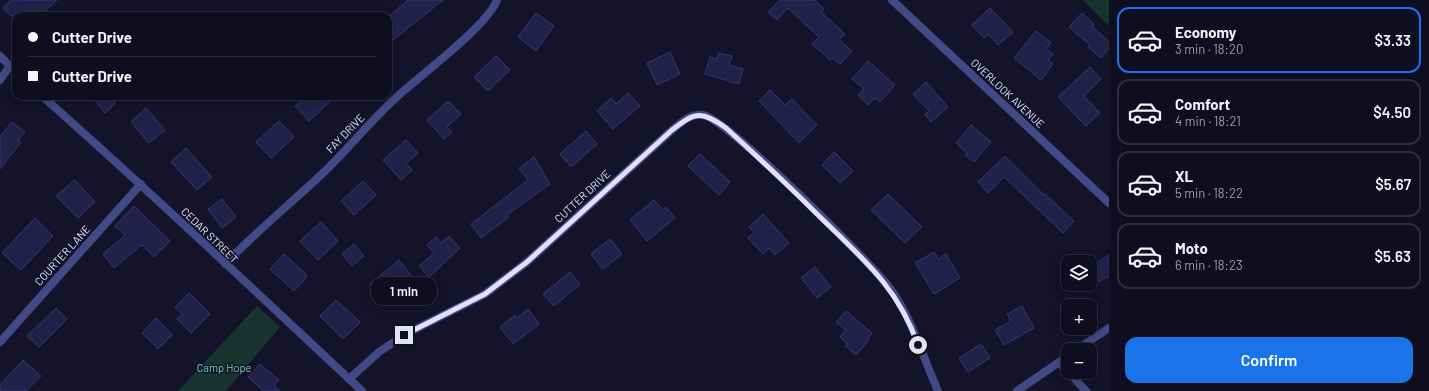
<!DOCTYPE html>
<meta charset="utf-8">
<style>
body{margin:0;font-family:Barlow,sans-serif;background:#1d1c2d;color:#f1f3f6;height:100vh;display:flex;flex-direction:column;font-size:15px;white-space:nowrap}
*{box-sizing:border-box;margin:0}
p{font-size:13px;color:#9b9ca5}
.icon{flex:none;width:22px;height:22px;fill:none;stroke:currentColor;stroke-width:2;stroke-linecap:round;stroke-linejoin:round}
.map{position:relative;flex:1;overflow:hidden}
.details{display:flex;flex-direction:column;background:#0f0e20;width:320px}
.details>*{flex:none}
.hud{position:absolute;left:12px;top:12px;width:380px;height:88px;border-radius:12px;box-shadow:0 2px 10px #0003,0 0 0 1px #2f2e3e;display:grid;align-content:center;height:88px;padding:0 16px;background:#0f0e20}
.controls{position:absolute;left:1061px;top:255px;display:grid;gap:8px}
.controls a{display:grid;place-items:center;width:36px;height:36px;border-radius:8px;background:#0f0e20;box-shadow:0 2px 10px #0003,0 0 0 1px #2f2e3e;font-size:20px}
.end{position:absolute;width:18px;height:18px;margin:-9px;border:5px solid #dfe1fd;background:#111;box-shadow:0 0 0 2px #111}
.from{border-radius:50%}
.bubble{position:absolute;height:28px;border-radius:12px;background:#0f0e20;box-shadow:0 2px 10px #0003,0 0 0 1px #2f2e3e;font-size:13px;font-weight:600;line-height:28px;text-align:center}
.hud b{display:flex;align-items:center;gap:14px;height:38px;font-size:15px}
.hud b+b{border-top:1px solid #2f2e3e}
.hud i{width:10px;height:10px;background:#f1f3f6}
ul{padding:7px 0 0;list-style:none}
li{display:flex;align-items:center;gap:12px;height:66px;margin:0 8px 6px;padding:0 8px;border:2px solid #2f2e3e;border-radius:12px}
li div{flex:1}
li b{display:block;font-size:15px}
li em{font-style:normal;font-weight:600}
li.active{border-color:#1a73e8}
li>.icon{width:36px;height:36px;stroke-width:1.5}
.action{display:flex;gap:8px;margin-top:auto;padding:8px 16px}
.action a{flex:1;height:46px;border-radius:12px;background:#1a73e8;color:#fff;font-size:16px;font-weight:600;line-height:46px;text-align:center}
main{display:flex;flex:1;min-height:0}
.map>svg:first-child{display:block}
.green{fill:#17342e}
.building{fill:#23214a;stroke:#373574}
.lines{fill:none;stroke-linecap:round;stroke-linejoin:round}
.minor{stroke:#424a85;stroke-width:8}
.tertiary{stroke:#424a85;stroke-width:8}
.route{stroke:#dfe1fd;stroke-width:5}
.labels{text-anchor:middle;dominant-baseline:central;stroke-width:3;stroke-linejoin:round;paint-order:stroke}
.street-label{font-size:11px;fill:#dfe1fd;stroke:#14132a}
.park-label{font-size:11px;fill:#6fd9ae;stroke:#14132a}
</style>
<main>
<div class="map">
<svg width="1109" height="391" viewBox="0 0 1109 391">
<rect width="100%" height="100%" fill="#14132a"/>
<g class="green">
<polygon points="1083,0 1109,0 1109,26"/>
<polygon points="257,306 280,327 226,391 178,391"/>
</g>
<g class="building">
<polygon points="11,0 57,0 40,16 11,16 3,8"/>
<polygon points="408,0 443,0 388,44 388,17"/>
<polygon points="780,0 815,0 824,9 821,12 845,34 839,40 852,51 840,64 832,58 830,60 812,44 819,37 788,8 777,20 768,12"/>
<polygon points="990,8 1013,32 998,45 988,34 984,38 972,25"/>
<polygon points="536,13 554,26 536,51 518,37"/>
<polygon points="1082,13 1094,24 1092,26 1109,42 1109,49 1101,58 1088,47 1090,45 1069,27"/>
<polygon points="1036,31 1051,43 1046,49 1053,54 1048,60 1053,64 1041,80 1014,58"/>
<polygon points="670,52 680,74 657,85 647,63"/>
<polygon points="719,53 732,56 729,65 743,69 739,84 705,74 710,57 717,59"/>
<polygon points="496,56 510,70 488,91 474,77"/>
<polygon points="868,61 895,85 880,102 875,98 868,105 858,95 864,89 852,79"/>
<polygon points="1090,67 1101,79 1084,96 1100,113 1086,126 1058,97"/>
<polygon points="926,82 948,107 931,122 925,114 929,111 913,94"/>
<polygon points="770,90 785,105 792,99 817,125 799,143 759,101"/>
<polygon points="628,93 640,106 613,129 597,111 611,98 616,104"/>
<polygon points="91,96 110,96 116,103 105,113"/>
<polygon points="307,96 336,96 309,121 295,106"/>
<polygon points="448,101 461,114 447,127 452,132 444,139 427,120"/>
<polygon points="146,108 165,130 149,143 131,122"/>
<polygon points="279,121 294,137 271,158 256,142"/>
<polygon points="12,122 25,132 18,140 21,142 0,169 0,137"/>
<polygon points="971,125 991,142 974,162 965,155 967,153 956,143"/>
<polygon points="586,131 597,144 571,167 560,154"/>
<polygon points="406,140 418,153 406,163 412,170 401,180 383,160"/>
<polygon points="186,148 212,177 197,190 171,162"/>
<polygon points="834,152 853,171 840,183 822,165"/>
<polygon points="700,154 730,182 719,195 688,166"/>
<polygon points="1005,156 1044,195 1045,194 1074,221 1063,233 1004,177 988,193 978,182"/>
<polygon points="534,157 550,184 507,215 509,217 481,238 471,224 528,180 519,168"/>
<polygon points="75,180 95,202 78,218 56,196"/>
<polygon points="363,181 376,195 354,215 341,201"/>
<polygon points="888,194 922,227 905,243 871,210"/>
<polygon points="222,199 236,217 222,228 208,209"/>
<polygon points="654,200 663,210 666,207 675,218 647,241 630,220"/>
<polygon points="134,206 170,241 154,257 142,245 114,268 103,254 125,235 115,226"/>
<polygon points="763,214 789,243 775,255 769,248 763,254 748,238 754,232 749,227"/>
<polygon points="35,218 53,236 21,270 2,253"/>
<polygon points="321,222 338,241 318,260 300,241"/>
<polygon points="449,236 460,248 429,277 419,266 434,253 427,245 436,237 441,243"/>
<polygon points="610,239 622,254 603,269 591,254"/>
<polygon points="354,244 364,256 352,266 342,254"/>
<polygon points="934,252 938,259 946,254 960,278 934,294 915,263"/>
<polygon points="284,254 306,274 306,278 294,291 270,269"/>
<polygon points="1109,255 1109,276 1095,284 1090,277 1090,267"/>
<polygon points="399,260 414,279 385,302 370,284"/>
<polygon points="815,267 831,287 817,298 801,278"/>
<polygon points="570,272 580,284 554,306 543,294"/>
<polygon points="189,293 210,314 191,333 177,319 182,314 175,307"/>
<polygon points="336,300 360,322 343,339 320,316"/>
<polygon points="1022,306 1034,328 1004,345 995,330 1011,321 1007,314"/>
<polygon points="56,308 67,319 39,347 27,336"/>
<polygon points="528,309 539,324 513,344 500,327 515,315 517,318"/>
<polygon points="846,311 872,333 868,338 869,340 856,355 845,346 847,344 840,337 846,330 836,322"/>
<polygon points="156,318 172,335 158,349 142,333"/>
<polygon points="981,344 990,358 968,372 959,358"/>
<polygon points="23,360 41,376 26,391 0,391 0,385"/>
<polygon points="260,364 279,380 274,386 280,391 264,391 248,377"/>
</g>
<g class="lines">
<g class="minor">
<polyline points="892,0 1109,203"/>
<polyline points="0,80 10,66"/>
<path d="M225,264C256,232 290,204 323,173C349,148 372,119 399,95C422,74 487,26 497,0"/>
<polyline points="0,342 141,184"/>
<polyline points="1059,362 1086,391"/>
<path d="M349,379L379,352L404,335L485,294L527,262L672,130C681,123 690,113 703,115C725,117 870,262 889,287C911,316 923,357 938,391"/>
</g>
<g class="tertiary">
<polyline points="0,56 16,72"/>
<path d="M42,96C151,192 256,292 362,391"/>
<polyline points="1076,350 1109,328"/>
<polyline points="1017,391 1068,356"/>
</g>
</g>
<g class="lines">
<path class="route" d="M404,335L485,294L527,262L672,130C695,112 701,110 726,128C758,157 789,186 819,216C861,257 898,287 918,345"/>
</g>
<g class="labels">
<g class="street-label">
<text transform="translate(1008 93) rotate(43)">OVERLOOK AVENUE</text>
<text transform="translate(345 133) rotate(-46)">FAY DRIVE</text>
<text transform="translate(582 196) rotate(-43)">CUTTER DRIVE</text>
<text transform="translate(210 235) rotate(44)">CEDAR STREET</text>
<text transform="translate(62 255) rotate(-48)">COURTER LANE</text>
</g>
<g class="park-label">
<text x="224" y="367">Camp Hope</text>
</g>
</g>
</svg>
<div class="controls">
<a><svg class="icon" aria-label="layers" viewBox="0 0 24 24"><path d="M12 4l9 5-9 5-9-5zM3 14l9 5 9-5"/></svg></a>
<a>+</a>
<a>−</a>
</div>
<i class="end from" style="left:918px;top:345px"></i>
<i class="end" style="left:404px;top:335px"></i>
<div class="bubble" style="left:371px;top:277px;width:66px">1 min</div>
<div class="hud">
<b><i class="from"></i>Cutter Drive</b>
<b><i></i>Cutter Drive</b>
</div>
</div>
<section class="details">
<ul>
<li class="active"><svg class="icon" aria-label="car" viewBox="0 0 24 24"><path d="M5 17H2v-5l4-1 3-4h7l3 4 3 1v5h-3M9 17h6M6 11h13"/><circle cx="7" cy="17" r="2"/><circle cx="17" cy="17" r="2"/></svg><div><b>Economy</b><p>3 min · 18:20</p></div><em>$3.33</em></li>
<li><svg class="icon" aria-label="car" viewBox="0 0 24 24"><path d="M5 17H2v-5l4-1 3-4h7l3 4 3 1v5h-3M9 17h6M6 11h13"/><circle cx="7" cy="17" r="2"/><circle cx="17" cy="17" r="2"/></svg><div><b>Comfort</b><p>4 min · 18:21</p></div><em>$4.50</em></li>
<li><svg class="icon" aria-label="car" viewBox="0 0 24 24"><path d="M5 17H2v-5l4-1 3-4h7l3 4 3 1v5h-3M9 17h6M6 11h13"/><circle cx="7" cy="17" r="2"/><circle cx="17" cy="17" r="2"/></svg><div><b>XL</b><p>5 min · 18:22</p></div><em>$5.67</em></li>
<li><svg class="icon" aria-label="car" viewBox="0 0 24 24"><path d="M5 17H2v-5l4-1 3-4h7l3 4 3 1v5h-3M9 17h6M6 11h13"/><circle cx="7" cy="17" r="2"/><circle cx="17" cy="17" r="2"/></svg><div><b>Moto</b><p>6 min · 18:23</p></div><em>$5.63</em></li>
</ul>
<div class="action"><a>Confirm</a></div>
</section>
</main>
